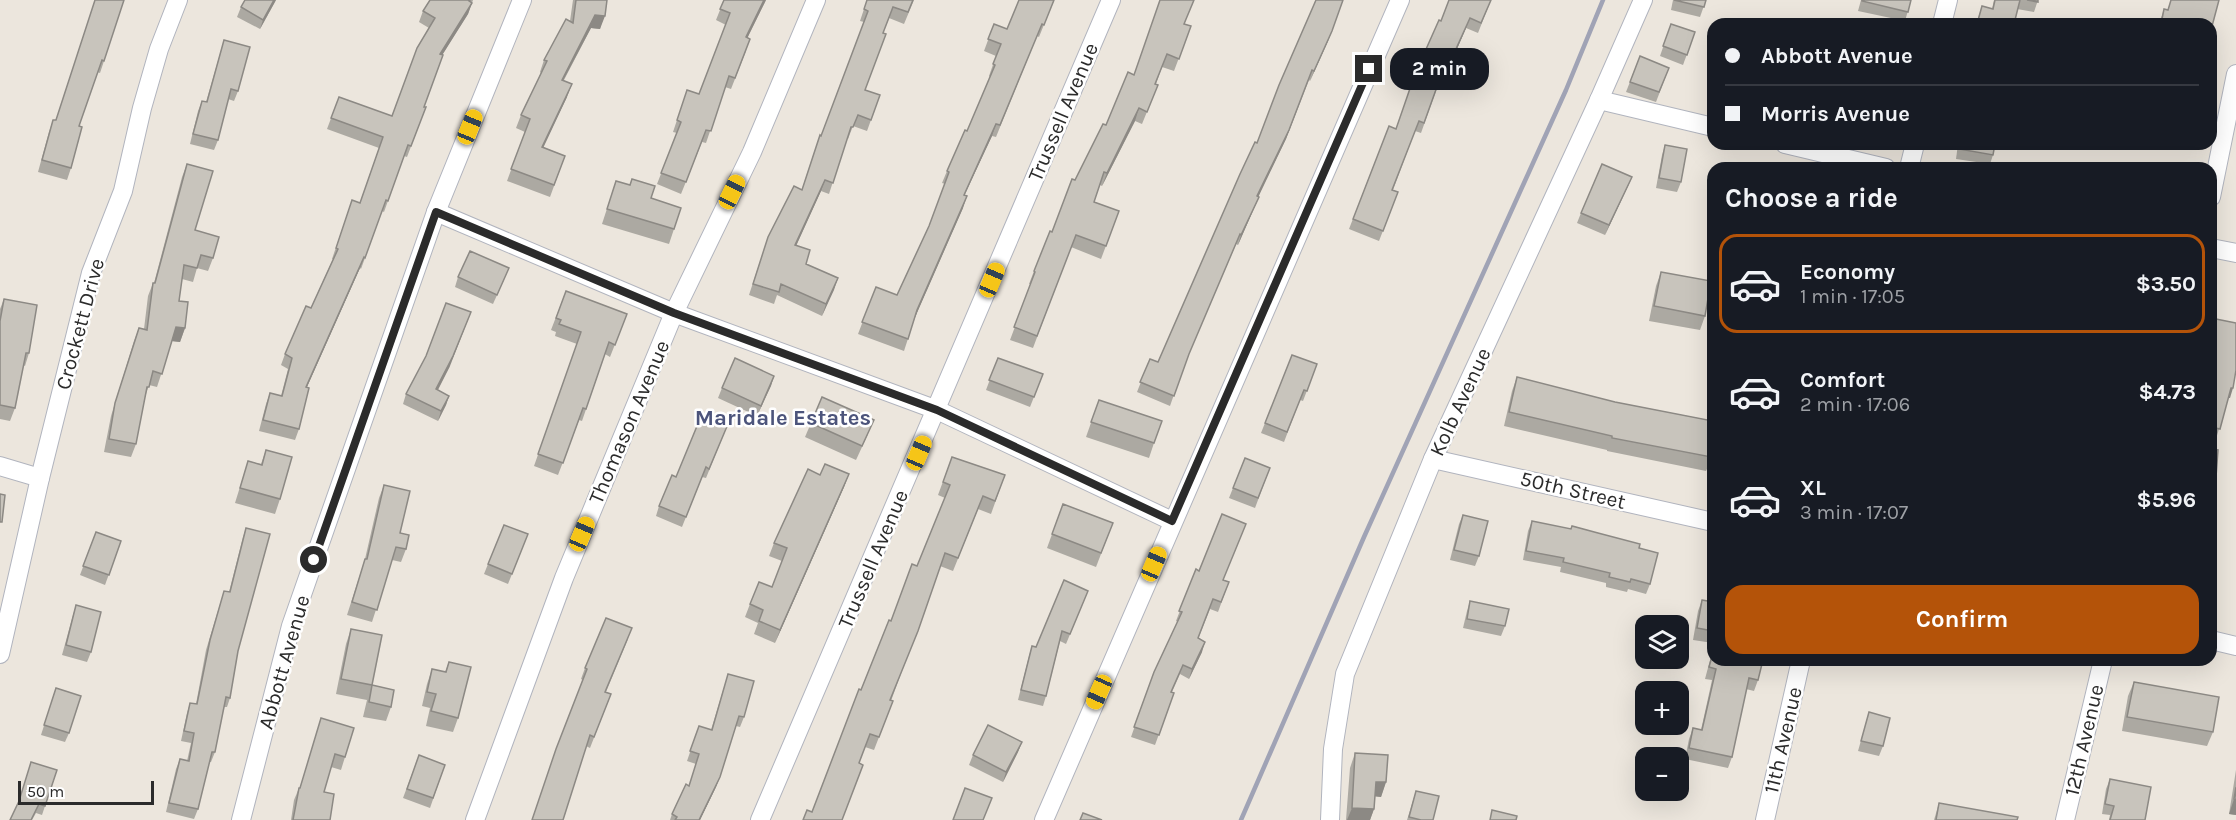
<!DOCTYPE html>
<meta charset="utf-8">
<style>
body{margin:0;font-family:Karla,sans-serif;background:#242831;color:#f1f3f6;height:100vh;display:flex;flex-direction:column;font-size:22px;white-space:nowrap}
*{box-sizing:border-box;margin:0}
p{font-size:20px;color:#9ea1a6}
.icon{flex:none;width:33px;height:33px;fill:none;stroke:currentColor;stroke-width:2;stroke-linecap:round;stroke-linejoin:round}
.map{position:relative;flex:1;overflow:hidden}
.details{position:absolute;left:1707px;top:162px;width:510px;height:504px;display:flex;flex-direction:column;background:#171b24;border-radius:18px;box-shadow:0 6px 24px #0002}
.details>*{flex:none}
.banner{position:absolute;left:1707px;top:18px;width:510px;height:132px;border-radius:18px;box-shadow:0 6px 24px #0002;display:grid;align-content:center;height:132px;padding:0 18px;background:#171b24}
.fabs{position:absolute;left:1635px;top:615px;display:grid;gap:12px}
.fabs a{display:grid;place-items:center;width:54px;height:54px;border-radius:12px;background:#171b24;box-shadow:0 6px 24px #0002;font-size:30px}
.scale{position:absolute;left:18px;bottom:15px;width:136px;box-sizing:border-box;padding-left:6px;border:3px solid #2b2b2b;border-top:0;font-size:16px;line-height:21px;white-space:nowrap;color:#2b2b2b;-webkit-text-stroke:4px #fff;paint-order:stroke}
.end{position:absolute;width:27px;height:27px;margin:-14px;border:8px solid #2b2b2b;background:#fff;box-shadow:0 0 0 3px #fff}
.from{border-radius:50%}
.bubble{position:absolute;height:42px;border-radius:18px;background:#171b24;box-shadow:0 6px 24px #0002;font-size:20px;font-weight:700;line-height:42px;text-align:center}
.car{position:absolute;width:18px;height:36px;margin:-18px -9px;border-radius:8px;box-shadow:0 0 4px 2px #0007;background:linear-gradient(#f5c518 24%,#345 0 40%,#f5c518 0 76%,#345 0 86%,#f5c518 0)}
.banner b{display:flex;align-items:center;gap:21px;height:57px;font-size:22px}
.banner b+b{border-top:2px solid #363941}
.banner i{width:15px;height:15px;background:#f1f3f6}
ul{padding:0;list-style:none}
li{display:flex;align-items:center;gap:18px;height:99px;margin:0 12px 9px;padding:0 6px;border:3px solid transparent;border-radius:18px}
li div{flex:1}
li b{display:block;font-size:22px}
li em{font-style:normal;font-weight:700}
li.on{border-color:#b45309}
li>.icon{width:54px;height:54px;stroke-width:1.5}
h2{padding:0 18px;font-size:27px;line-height:72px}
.button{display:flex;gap:12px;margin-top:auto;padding:12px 18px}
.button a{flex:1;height:69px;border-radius:18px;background:#b45309;color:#fff;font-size:24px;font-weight:700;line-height:69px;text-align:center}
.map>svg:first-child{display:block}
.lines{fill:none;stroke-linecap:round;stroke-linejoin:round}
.minor-casing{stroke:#b1b4be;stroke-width:20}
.minor{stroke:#fff;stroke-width:18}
.rail{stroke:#a0a3b5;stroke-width:4.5}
.wall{fill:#aca9a2}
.shaded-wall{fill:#8c8984}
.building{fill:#c8c4bc;stroke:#8c8984;stroke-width:1.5}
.route{stroke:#2b2b2b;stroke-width:8}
.labels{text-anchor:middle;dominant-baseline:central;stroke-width:5;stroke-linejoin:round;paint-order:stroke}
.street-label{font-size:21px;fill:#2b2b2b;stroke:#fff}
.neighbourhood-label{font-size:22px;font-weight:bold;fill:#4c547b;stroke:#fff}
</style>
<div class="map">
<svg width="2236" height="820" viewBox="0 0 2236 820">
<rect width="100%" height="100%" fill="#ece6dd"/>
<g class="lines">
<defs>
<g id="minor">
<polyline points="1942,24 1948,0"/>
<polyline points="1599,100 1713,127"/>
<polyline points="1785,144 1886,168"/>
<polyline points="1909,168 1915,144"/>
<polyline points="2211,197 2236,74"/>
<polyline points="436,212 674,313 937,410 1172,521"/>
<polyline points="2211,248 2236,253"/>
<polyline points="1433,459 1713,522"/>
<polyline points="0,466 40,478"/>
<polyline points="2211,640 2236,646"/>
<polyline points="0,654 40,478 91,273 123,191 142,108 159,49 178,0"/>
<polyline points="241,820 291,626 436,212 522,0"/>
<polyline points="475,820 564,578 674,313 752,152 816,0"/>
<polyline points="760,820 1111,0"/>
<polyline points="1044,820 1400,0"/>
<polyline points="1330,820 1333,749 1345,674 1433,459 1599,100 1643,0"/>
<polyline points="1765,820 1801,660"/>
<polyline points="2065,820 2103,660"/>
</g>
</defs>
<use href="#minor" class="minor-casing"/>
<use href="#minor" class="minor"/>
<polyline class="rail" points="1241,820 1364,537 1566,90 1603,0"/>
</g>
<g class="wall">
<polygon points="95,0 104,61 100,73 97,72 79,126 71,168 67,180 38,172 49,132 53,120 56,120"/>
<polygon points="276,0 260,29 237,17 241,7"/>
<polygon points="430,0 473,0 468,14 442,55 424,107 426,107 407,157 404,156 384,212 382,211 361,269 360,268 307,387 299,429 295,440 259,431 266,404 270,393 281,396 288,369 281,365 285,354 311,308 333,259 332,259 352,200 360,203 379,148 327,129 339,97 392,116 429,28 419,22 423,11"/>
<polygon points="573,0 607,0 600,29 591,28 564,80 567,97 543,147 565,156 550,197 507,181 525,132 516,128 521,115 541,73 540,72 544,60 570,21"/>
<polygon points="724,0 766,0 747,38 746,51 731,89 725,87 706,143 702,142 681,194 657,184 677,133 673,132 687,90 699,94 726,25 716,20"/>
<polygon points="867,0 914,0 904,24 889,18 883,33 865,90 880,95 867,131 853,126 848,139 847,138 829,194 821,191 796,246 806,264 838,278 822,316 777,295 774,304 749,295 768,237 802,189 820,135 821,136 864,22 860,21"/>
<polygon points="1054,0 1039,37 1037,36 996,137 992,136 964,195 963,208 915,317 904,351 858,334 876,287 897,295 929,226 945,184 942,183 947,171 967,131 990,77 989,76 996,56 984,51 994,24 1007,29"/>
<polygon points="1343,0 1328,41 1310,81 1309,80 1286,139 1258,196 1259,197 1255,206 1238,245 1236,244 1185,363 1170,406 1137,392 1150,359 1158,362 1257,143 1312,10"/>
<polygon points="1491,0 1478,33 1466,28 1443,81 1440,80 1421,133 1415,131 1393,190 1398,192 1379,241 1349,229 1389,126 1396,129 1441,21"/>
<polygon points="1673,0 1706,0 1700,17 1671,10"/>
<polygon points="1861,0 1911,0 1905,21 1858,11"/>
<polygon points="1994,0 2038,0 2034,12 2017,9 2014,24 1976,24 1982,6 1992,9"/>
<polygon points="2171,0 2219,0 2211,24 2159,24 2164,9 2168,10"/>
<polygon points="1185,24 1191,26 1174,71 1162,67 1156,84 1153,97 1142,124 1135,121 1102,186 1100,185 1094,202 1119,211 1101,259 1071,247 1033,348 1010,340 1031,284 1029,284 1034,271 1075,180 1106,125 1134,75"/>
<polygon points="1671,24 1695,32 1683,65 1660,56"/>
<polygon points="224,40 238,91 234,101 228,99 218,140 214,150 190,144 198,111 202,101 206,102"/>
<polygon points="1640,56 1669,68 1656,102 1626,92"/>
<polygon points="1958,144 1995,144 1993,155 1990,164 1956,159"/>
<polygon points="1665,145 1681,182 1677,192 1656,188 1662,155"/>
<polygon points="187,164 195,230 213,258 208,271 197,268 193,282 182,279 179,301 185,328 180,342 172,341 157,387 149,385 144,400 136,444 131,457 104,452 111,416 134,341 139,328 144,329 148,296 153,283 154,283 182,177"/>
<polygon points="1632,177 1628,186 1605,235 1577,223 1581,213"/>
<polygon points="616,181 629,185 651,198 674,229 669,244 602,224"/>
<polygon points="509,268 493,304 455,287 458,277"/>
<polygon points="1661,272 1705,316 1700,330 1649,321 1656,286"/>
<polygon points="566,291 627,314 610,357 605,354 582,421 579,420 558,475 534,466 577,344 555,336 556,332 551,330"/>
<polygon points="4,299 29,353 25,366 23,365 15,408 10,421 0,419 0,309"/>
<polygon points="2211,318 2230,398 2228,398 2216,439 2211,437"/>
<polygon points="1292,355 1317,364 1303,401 1300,400 1284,442 1261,433"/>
<polygon points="998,358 1043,374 1030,407 986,390"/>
<polygon points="450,366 438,390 449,396 446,405 438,421 403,404 406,394"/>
<polygon points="774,376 757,416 718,398 722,388"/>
<polygon points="1517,377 1615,402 1713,421 1713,468 1708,467 1706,471 1607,451 1607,450 1504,426 1512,391"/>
<polygon points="1099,400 1154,443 1149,458 1086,437"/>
<polygon points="811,423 868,434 856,460 805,437"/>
<polygon points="728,424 706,478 702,477 682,527 656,516 659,506 676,477"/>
<polygon points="266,450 280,499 275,514 235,503 248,461 261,464"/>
<polygon points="952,457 1005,475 991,514 978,509 953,571 940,566 891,701 893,701 874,750 865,747 812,812 861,690 891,621 917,566 945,498 938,495"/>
<polygon points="1245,458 1270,468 1255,508 1229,498"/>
<polygon points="849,474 844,487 775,643 754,634 758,623 745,617 750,604 772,587 782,561 769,556 774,543 820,475"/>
<polygon points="384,485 406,549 401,562 392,560 372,622 347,615 365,559 379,498"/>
<polygon points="1063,504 1113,523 1096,567 1047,548"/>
<polygon points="1463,515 1479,556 1475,566 1450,560 1459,524"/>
<polygon points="1532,521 1639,548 1650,584 1646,594 1628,589 1627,592 1606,587 1606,583 1560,572 1561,567 1523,560 1528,531"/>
<polygon points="246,528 238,651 230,698 227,707 224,707 215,752 211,762 209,762 198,809 194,819 166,812 176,769 180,759 187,761 191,743 181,741 187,713 190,703 196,704 206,650 224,591 229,592 243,537"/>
<polygon points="96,532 121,541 105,585 80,575"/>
<polygon points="528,534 508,584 484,574 488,564"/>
<polygon points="1196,569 1229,582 1218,612 1210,609 1198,639 1202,652 1189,679 1180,674 1172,692 1174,693 1155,745 1131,737 1154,672 1178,622 1176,621"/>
<polygon points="1088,591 1066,644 1060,641 1046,696 1043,706 1018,700 1029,656 1032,646 1036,647"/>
<polygon points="1713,597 1713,643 1693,640 1698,611 1702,600 1712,602"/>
<polygon points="1470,601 1505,626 1501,636 1463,628 1467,611"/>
<polygon points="76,605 91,652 87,662 62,655 73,615"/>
<polygon points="351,629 372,685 391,707 386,721 363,717 367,700 336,694 346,644"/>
<polygon points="628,639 606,692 611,694 590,748 586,746 583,680 581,679 585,668"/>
<polygon points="1713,649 1713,660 1758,680 1754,691 1746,689 1732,757 1728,768 1685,759 1689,739 1693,728 1701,730 1712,680 1705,679"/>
<polygon points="449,662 458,718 453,732 426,726 430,708 422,706 427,684 432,669 445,672"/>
<polygon points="728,674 744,717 740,727 736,726 716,787 700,820 670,820 672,814 689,786 696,764 687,761 699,726 711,730"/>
<polygon points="2134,682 2213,732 2207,746 2122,731 2128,696"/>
<polygon points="56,688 69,733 65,742 41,735"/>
<polygon points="1869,712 1883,746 1879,756 1858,751"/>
<polygon points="321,718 345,757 341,770 331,767 324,792 330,820 291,820 294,800 299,788 300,788"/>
<polygon points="1022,742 1018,752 1003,782 969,765 973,755"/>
<polygon points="1355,753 1386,782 1381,797 1375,796 1374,809 1370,820 1346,820 1350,768"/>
<polygon points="419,755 445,765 430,808 403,798"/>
<polygon points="57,770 42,815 36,813 32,820 10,820"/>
<polygon points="2236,770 2236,815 2229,814"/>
<polygon points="2110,779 2145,820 2109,820 2110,815 2102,814 2106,789"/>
<polygon points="1416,791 1433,820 1407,820"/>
<polygon points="1939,803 2017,820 1934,820"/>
</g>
<g class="shaded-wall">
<polygon points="274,0 276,0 260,29 263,20"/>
<polygon points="764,0 766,0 742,49 746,37"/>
<polygon points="472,3 468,14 436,65 440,54"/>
<polygon points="595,15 605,16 600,29 591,28 557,92 562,80"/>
<polygon points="1470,18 1466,28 1443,81 1446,71"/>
<polygon points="1332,31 1328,41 1310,81 1314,71"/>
<polygon points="1312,70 1286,139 1254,206 1257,196"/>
<polygon points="572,84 567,97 538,159 542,147"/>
<polygon points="1139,108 1135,121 1102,186 1107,173"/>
<polygon points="996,124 992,136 959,207 964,195"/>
<polygon points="1632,177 1628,186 1605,235 1609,225"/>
<polygon points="825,180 821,191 791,257 795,245"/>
<polygon points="967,196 963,208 913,322 917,310"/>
<polygon points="1259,197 1255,206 1238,245 1241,235"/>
<polygon points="364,257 360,268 302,398 306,387"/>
<polygon points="838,278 834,290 822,316 826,304"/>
<polygon points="471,312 450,366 433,399 436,389"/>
<polygon points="176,327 185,328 180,342 171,341"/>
<polygon points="774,376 771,386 757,416 761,406"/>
<polygon points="2231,388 2233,388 2230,398 2228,398"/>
<polygon points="449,396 446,405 438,421 441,411"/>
<polygon points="849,474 844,487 775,643 780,630"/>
<polygon points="2211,476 2216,477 2213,486 2211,486"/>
<polygon points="1205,642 1202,652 1189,679 1192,669"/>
<polygon points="1022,742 1018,752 1003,782 1006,772"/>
<polygon points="720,777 716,787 700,820 699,820"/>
<polygon points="1376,782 1386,782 1381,797 1371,796"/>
<polygon points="2234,799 2236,800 2236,815 2229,814"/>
<polygon points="1352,808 1374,809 1370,820 1347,820"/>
</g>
<g class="building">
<polygon points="95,0 124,0 104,61 102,60 79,126 82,127 71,168 42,160 53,120 56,120"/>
<polygon points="245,0 274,0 263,20 241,7"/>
<polygon points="430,0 470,0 469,1 472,3 440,54 443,55 424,107 426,107 411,146 408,145 388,201 386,200 365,258 364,257 306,387 309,388 299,429 263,420 270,393 282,396 292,358 285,354 306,306 311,308 338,249 336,248 352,200 360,203 383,137 331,118 339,97 392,116 417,48 435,18 423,11"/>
<polygon points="576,0 607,0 605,16 595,15 562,80 572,84 542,147 565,156 554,185 511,169 530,119 521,115 547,61 544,60 566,19 573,23"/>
<polygon points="724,0 764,0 746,37 750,39 735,78 729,76 711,131 706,130 686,182 661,173 681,122 677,120 687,90 699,94 730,13 720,9"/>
<polygon points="867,0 913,0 908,12 893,7 883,33 886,34 865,90 880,95 871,120 858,115 853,127 851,127 833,183 825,180 795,245 810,250 806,264 838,278 826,304 781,284 779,292 753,284 768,237 794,186 802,190 820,135 821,136 868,11 864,9"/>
<polygon points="1019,0 1054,0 1044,25 1042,24 1000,125 996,124 964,195 967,196 917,310 908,339 862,322 876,287 897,295 929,226 949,172 947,171 965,130 967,131 995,65 993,64 1001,44 988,39 994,24 1007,29"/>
<polygon points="1160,0 1194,0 1184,24 1191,26 1179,59 1167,54 1155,84 1158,85 1147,112 1139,108 1107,173 1104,172 1094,202 1119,211 1106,246 1076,235 1037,336 1014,327 1035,272 1034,271 1050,231 1052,232 1072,179 1075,180 1103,124 1106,125 1128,72 1134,75"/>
<polygon points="1316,0 1343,0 1332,31 1314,71 1312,70 1289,130 1257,196 1259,197 1241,235 1240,234 1189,354 1174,396 1140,382 1150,359 1158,362 1240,174 1255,142 1257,143 1279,85"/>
<polygon points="1449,0 1491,0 1481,23 1470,18 1446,71 1443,70 1424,123 1419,121 1392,190 1398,192 1383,231 1353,219 1389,126 1396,129 1415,74 1439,20 1441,21"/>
<polygon points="1674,0 1706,0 1704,7"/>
<polygon points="1862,0 1911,0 1908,12 1862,1"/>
<polygon points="1995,0 2020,0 2014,24 1977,24 1982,6 1993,9"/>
<polygon points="2027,0 2038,0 2038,2"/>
<polygon points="2171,0 2219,0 2211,30 2211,24 2161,24 2164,9 2168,10"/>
<polygon points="1671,24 1695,32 1687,55 1663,46"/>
<polygon points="224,40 250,47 238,91 231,89 218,140 193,134 202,101 207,102"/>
<polygon points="1640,56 1669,68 1659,92 1630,82"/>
<polygon points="1960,144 1995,144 1993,155 1959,149"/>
<polygon points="1665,145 1687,149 1681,182 1659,178"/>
<polygon points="187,164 213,171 195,230 219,237 213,258 201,255 197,268 184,265 179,301 188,302 185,328 176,327 162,374 153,371 149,387 147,387 136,444 109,439 115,403 139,328 147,330 153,283 155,283"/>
<polygon points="1602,164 1632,177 1609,225 1581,213"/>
<polygon points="2143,166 2154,168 2143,168"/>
<polygon points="632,179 655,186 651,198 681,208 674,229 607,209 616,181 630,185"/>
<polygon points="470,251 509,268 497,295 458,277"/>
<polygon points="1661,272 1711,281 1705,316 1654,306"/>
<polygon points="566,291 627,314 615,345 609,342 586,409 583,408 563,463 538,454 581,332 559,324 561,320 556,318"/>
<polygon points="4,299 37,305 29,353 26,353 15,408 0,405 0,321"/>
<polygon points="446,303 471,312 453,356 436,389 449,396 441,411 406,394 426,356"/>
<polygon points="2211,318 2236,323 2236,370 2233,388 2231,388 2220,429 2211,427"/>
<polygon points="1292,355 1317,364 1307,391 1304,390 1287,432 1265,423"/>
<polygon points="735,358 774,376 761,406 722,388"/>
<polygon points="998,358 1043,374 1034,397 989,380"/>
<polygon points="1517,377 1615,402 1713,421 1713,453 1712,453 1711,457 1612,438 1612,436 1509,412"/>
<polygon points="822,397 874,420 862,446 811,423"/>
<polygon points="1099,400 1162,421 1154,443 1091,422"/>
<polygon points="702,414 728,424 709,469 706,467 686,517 659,506 672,475 676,477"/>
<polygon points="2211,449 2218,450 2216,477 2211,476"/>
<polygon points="266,450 292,457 280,499 240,488 248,461 262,465"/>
<polygon points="952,457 1005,475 995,501 983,496 958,558 945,553 918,631 890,700 893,701 879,737 870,734 859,763 863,765 842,820 803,820 807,810 812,812 859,689 861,690 889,620 891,621 912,564 917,566 950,485 943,482"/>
<polygon points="1245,458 1270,468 1258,498 1233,488"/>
<polygon points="825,464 849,474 780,630 759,621 763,610 750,604 759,582 772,587 787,548 774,543 808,469 820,475"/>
<polygon points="384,485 410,491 400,533 409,535 406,549 396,547 377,610 352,602 365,559 367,559"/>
<polygon points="0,494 5,495 2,522 0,522"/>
<polygon points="1063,504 1113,523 1101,553 1052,534"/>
<polygon points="1222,514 1246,524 1223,580 1229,582 1221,602 1213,599 1198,638 1205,642 1192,669 1183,665 1171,692 1174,693 1159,735 1134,727 1154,672 1182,612 1179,611 1196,569 1199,571"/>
<polygon points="1463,515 1488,521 1479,556 1454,550"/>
<polygon points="1532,521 1571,529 1572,526 1598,533 1640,544 1639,548 1658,553 1650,584 1631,579 1630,582 1609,577 1610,573 1563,562 1564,558 1526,551"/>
<polygon points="504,525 528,534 512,574 488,564"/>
<polygon points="246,528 270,534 238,651 230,698 226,697 215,752 212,752 198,809 169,803 180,759 189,761 194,733 184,731 190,703 197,704 210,640 224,591 230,592"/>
<polygon points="96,532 121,541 109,575 83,566"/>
<polygon points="1064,580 1088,591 1070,634 1062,631 1046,696 1021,690 1032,646 1036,647"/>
<polygon points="1702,600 1713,602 1713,631 1697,628"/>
<polygon points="1470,601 1509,609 1505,626 1467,619"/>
<polygon points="76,605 101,612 91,652 66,645"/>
<polygon points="606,618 632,628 605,692 611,694 594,737 590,735 563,820 532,820 556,749 587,669 585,668"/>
<polygon points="351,629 382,635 372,685 341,679"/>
<polygon points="1713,653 1713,660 1763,660 1758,680 1749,678 1732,757 1689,748 1693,728 1702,730 1716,669 1709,667"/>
<polygon points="449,662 471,667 458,718 431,711 436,694 427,692 432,669 446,672"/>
<polygon points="728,674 754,681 744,717 739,716 720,777 699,820 675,820 677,817 672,814 686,784 689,786 699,754 690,751 699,726 712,730"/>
<polygon points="2134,682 2219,697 2213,732 2127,717"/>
<polygon points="372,685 394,690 391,707 369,702"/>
<polygon points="56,688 81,696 69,733 44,725"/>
<polygon points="1869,712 1890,718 1883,746 1861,741"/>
<polygon points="321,718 354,728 345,757 335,754 324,792 334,794 330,820 293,820 299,788 300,788"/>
<polygon points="988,725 1022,742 1006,772 973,755"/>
<polygon points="1355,753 1388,755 1386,782 1376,782 1374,809 1352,808"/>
<polygon points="419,755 445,765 433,798 407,789"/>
<polygon points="31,762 57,770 45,806 39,804 31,820 10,820 19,801"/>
<polygon points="2110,779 2151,787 2145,820 2110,820 2114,806 2105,804"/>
<polygon points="2236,787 2236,800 2234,799"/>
<polygon points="965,788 992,798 983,820 953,820"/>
<polygon points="1416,791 1439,796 1433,820 1421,820 1409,817"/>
<polygon points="1939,803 2018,817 2017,820 1936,820"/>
<polygon points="1492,810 1517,816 1516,820 1490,820"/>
<polygon points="1083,813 1102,820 1080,820"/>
</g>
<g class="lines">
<polyline class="route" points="314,560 436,212 674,313 937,410 1172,521 1369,69"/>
</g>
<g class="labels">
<g class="street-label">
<text transform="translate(1063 112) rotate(-67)">Trussell Avenue</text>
<text transform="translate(80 324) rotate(-75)">Crockett Drive</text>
<text transform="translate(1460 402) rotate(-65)">Kolb Avenue</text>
<text transform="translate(629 422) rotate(-67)">Thomason Avenue</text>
<text transform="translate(1573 490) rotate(13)">50th Street</text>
<text transform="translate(873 559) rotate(-67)">Trussell Avenue</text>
<text transform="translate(284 662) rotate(-74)">Abbott Avenue</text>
<text transform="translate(1783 740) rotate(-77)">11th Avenue</text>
<text transform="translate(2084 740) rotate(-77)">12th Avenue</text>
</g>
<g class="neighbourhood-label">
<text x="783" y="418">Maridale Estates</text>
</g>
</g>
</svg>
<div class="fabs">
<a><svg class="icon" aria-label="layers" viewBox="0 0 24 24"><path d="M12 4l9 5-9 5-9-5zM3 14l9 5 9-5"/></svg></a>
<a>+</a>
<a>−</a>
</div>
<div class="scale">50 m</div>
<i class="end from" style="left:314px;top:560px"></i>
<i class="end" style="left:1369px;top:69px"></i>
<div class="bubble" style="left:1390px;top:48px;width:99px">2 min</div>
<i class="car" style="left:470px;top:127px;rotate:22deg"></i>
<i class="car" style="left:732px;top:192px;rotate:26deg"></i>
<i class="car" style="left:992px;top:280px;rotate:23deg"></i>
<i class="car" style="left:919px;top:453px;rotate:23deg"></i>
<i class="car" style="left:582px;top:534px;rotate:23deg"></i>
<i class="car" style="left:1154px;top:564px;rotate:23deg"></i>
<i class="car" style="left:1099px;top:692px;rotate:204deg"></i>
<div class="banner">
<b><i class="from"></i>Abbott Avenue</b>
<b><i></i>Morris Avenue</b>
</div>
<section class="details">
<h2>Choose a ride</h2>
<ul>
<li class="on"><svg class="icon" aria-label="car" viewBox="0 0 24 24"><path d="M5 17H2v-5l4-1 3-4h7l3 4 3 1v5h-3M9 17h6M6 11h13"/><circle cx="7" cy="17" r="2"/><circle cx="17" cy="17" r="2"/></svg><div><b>Economy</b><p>1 min · 17:05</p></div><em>$3.50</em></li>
<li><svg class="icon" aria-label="car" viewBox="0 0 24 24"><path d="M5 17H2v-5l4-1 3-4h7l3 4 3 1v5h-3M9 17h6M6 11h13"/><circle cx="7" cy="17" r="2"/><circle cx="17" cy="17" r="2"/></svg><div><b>Comfort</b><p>2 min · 17:06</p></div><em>$4.73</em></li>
<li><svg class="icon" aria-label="car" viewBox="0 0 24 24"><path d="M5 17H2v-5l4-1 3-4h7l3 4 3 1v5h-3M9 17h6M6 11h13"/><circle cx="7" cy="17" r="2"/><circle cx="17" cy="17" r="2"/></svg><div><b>XL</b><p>3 min · 17:07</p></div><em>$5.96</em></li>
</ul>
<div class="button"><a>Confirm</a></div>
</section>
</div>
